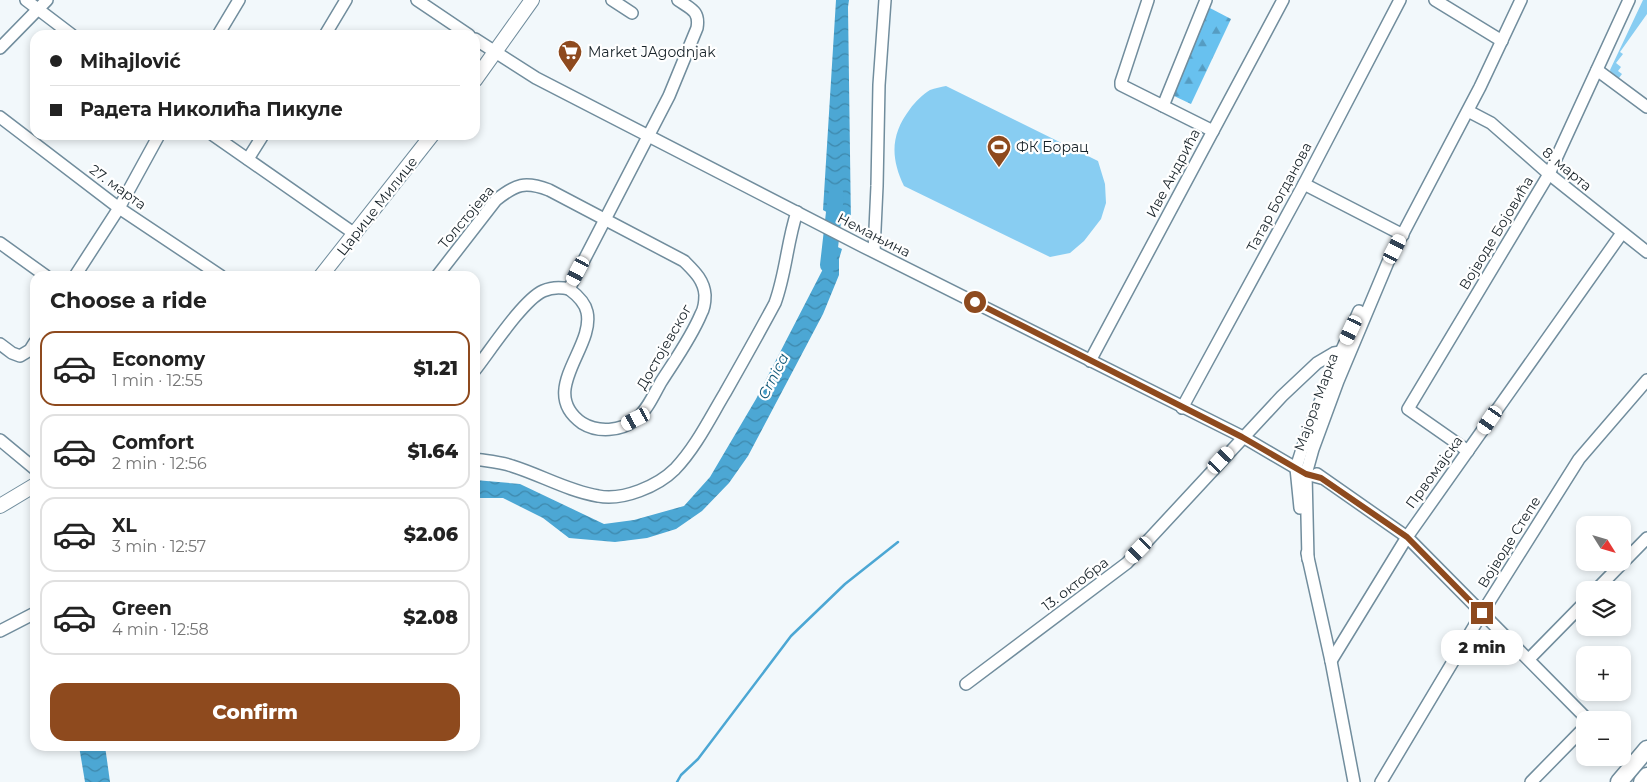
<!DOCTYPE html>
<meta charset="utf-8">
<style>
body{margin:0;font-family:Montserrat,sans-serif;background:#f2f2f2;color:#222;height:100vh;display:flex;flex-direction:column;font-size:19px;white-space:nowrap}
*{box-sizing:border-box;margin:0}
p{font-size:16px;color:#767676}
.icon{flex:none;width:28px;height:28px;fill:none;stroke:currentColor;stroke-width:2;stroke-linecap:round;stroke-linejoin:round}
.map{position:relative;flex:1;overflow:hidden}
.sheet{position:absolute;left:30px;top:271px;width:450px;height:480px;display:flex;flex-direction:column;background:#fff;border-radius:15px;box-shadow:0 2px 8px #0003}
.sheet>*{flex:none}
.banner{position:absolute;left:30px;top:30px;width:450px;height:110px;border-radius:15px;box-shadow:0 2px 8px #0003;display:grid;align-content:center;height:110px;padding:0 20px;background:#fff}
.needle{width:32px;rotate:127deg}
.tools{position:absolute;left:1576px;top:516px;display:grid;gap:10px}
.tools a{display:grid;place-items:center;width:55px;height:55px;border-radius:10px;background:#fff;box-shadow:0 2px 8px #0003;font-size:25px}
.end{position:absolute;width:22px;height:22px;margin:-11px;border:6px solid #8e4a1e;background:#fff;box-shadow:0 0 0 2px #fff}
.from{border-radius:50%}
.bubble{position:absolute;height:35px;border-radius:15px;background:#fff;box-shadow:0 2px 8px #0003;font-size:16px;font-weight:800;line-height:35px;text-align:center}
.car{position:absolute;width:15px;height:30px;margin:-15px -8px;border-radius:6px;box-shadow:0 0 4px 1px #0007;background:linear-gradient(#fff 24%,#345 0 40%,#fff 0 76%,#345 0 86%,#fff 0)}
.banner b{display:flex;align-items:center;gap:18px;height:48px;font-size:19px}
.banner b+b{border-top:1px solid #e0e0e0}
.banner i{width:12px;height:12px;background:#222}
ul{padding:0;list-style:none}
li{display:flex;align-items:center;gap:15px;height:75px;margin:0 10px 8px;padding:0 10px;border:2px solid #e0e0e0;border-radius:15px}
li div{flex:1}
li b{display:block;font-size:19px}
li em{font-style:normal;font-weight:800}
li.current{border-color:#8e4a1e}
li>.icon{width:45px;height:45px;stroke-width:1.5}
h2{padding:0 20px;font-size:22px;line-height:60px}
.button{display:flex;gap:10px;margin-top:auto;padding:10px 20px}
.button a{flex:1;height:58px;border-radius:15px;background:#8e4a1e;color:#fff;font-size:20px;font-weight:800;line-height:58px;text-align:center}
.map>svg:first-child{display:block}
.green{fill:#88cdf2}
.forest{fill:url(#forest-firs)}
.water{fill:url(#water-waves)}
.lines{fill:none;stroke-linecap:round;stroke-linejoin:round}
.stream{stroke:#4ca7d4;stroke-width:2.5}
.river{stroke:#4ca7d4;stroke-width:16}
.minor-casing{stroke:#718d9d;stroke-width:14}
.major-casing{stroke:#718d9d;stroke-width:16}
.highway-casing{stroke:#718d9d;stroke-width:19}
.minor{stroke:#fff;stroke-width:11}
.major{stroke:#fff;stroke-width:14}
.highway{stroke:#fff;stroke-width:16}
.route{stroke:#8e4a1e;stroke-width:6}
.labels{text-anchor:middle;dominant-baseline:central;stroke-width:4.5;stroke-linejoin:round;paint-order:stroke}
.poi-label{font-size:14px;fill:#182329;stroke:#fff;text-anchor:start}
.street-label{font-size:14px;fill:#182329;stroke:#fff}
.water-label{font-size:15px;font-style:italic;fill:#155b7a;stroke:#fff}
</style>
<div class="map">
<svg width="1647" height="782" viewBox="0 0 1647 782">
<defs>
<pattern id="forest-firs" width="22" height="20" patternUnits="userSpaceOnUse" patternTransform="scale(1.25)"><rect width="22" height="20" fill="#68c1ef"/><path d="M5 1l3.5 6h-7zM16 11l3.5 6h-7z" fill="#559cc2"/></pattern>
<pattern id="water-waves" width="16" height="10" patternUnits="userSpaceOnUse" patternTransform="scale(1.25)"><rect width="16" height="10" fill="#4ca7d4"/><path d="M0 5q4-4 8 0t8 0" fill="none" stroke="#3e88ac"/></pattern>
</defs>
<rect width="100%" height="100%" fill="#f2f8fb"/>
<g class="green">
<polygon points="1643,0 1647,0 1647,14 1620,52 1623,54 1616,63 1621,67 1618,71 1622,74 1616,82 1612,79 1610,70"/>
<path d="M946,86L1098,161L1105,184L1106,203L1101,219L1084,241L1070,253L1050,257L904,186C890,157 891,134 910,109C915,102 923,94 930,90C935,88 941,87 946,86Z"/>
</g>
<polygon class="forest" points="1208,7 1231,19 1191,104 1172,95"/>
<g class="water">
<polygon points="836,0 849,0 848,7 851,226 823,210"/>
<polygon points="827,242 842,249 839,259 839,275 823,314 748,456 729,483 702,511 676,529 647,538 615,542 569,538 543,518 503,498 475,498 475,480 520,484 604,524 634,520 684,506 710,477 756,399 823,269"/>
<polygon points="79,746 105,746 110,782 85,782"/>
</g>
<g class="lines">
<polyline class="stream" points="677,782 681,775 698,759 791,636 845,584 898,542"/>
<polyline class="river" points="828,265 836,195"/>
<defs>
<g id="minor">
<polyline points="26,0 72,35"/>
<polyline points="417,0 469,35"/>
<polyline points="612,0 632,13"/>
<polyline points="1148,0 1121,82 1121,85 1213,131"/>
<polyline points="1435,0 1502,41"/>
<polyline points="218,35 239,0"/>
<polyline points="325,35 346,0"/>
<polyline points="475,39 536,78 864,247 1243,437 1306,474 1321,478"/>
<polyline points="0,48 47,0"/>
<polyline points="1597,70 1647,107"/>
<polyline points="1163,106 1206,0"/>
<polyline points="1468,111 1491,123 1549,174 1647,252"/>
<polyline points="0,117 119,208 221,276"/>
<polyline points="213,135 355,234"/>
<polyline points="248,159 263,135"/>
<polyline points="1304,184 1403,235"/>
<polyline points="0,243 46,276"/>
<polyline points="874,251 877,186 879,85 885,0"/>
<polyline points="75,276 119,208 159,135"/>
<path d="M437,276L496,200C516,184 525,181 549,190L684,261C694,271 704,280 705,295C705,301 704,309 701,314C691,338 675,360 661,382C654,394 647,411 635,420C621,431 598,433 582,423C537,391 595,348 587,312C585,302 577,295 569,289"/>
<path d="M569,289L669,96L697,28C700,11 691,9 678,0"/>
<polyline points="0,344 12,353 20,356 30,350 35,342"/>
<polyline points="1090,361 1283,0"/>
<path d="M475,370C490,351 523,300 543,291C552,287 560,287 569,289"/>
<polyline points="1182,408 1304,184 1400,0"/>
<polyline points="0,440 35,469"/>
<polyline points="1468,451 1408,409 1549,174 1629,0"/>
<path d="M475,459C487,461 501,462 512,466C541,475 568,491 598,496C623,501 658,486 675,469C696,447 710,418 725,393C742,363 759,333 775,303C786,273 787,242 797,212"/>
<polyline points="1317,474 1407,537 1586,718 1586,720"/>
<polyline points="1300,508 1296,468 1303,446 1329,379 1359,311"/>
<polyline points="1307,553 1331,661 1354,782"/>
<polyline points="1308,559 1306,474 1313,449 1338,381 1388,262 1480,87 1521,0"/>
<polyline points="1596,590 1647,538"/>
<polyline points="0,631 35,613"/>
<polyline points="1529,659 1585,602"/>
<polyline points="1331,661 1407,537 1622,233"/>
<polyline points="966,684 1127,563 1282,396 1317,363 1334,353 1340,352"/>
<polyline points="1381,782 1482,613 1579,459 1647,380"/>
<polyline points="1531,782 1585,727"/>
</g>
<g id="major">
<polyline points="475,80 532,0"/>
<polyline points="321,276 432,135"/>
<polyline points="0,506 35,485"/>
</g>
<g id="highway">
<polyline points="1619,782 1647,749"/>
<polyline points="1642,782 1647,776"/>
</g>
</defs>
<use href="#minor" class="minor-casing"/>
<use href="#major" class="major-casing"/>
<use href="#highway" class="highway-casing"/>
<use href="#minor" class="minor"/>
<use href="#major" class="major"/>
<use href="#highway" class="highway"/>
</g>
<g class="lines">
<polyline class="route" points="975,302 1242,437 1306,474 1321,478 1407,537 1482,613"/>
</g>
<defs>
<symbol id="supermarket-pin" viewBox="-11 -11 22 30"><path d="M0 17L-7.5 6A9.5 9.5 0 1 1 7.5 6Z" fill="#8e4a1e" stroke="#fff"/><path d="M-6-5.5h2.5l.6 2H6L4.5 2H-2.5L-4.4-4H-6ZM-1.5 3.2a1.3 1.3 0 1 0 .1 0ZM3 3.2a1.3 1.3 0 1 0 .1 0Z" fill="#fff"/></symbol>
<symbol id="stadium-pin" viewBox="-11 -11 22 30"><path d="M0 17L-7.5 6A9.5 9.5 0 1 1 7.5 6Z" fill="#8e4a1e" stroke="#fff"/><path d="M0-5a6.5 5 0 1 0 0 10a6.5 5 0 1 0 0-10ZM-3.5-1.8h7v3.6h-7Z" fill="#fff"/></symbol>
</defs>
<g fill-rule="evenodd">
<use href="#supermarket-pin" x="556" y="38" width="28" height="38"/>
<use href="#stadium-pin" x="985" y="133" width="28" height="38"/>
</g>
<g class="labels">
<g class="poi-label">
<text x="588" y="52">Market JAgodnjak</text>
<text x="1016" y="147">ФК Борац</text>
</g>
<g class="street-label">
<text transform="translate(1567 169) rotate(40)">8. марта</text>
<text transform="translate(1173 173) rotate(-62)">Иве Андрића</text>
<text transform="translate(118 187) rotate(36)">27. марта</text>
<text transform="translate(1279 197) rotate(-62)">Татар Богданова</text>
<text transform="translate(377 206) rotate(-52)">Царице Милице</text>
<text transform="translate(466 217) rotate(-50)">Толстојева</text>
<text transform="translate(1496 233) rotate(-59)">Војводе Бојовића</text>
<text transform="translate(874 235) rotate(27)">Немањина</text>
<text transform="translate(664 347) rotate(-60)">Достојевског</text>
<text transform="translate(1316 402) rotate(-70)">Мајора Марка</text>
<text transform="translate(1434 472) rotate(-54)">Првомајска</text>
<text transform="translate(1509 542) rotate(-58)">Војводе Степе</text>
<text transform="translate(1075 584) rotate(-37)">13. октобра</text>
</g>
<g class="water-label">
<text transform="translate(773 376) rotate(-63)">Crnica</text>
</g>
</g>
</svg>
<div class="tools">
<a><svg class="needle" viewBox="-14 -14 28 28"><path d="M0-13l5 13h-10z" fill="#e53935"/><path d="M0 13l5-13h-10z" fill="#767676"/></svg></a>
<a><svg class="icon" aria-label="layers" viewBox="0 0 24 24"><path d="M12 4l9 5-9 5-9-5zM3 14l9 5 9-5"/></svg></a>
<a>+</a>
<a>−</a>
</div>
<i class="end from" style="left:975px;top:302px"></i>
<i class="end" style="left:1482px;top:613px"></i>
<div class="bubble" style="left:1441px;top:630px;width:82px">2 min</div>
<i class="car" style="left:1395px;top:249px;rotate:27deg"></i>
<i class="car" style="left:578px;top:271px;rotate:208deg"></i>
<i class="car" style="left:1351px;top:330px;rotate:205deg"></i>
<i class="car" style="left:636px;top:419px;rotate:242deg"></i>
<i class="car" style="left:1490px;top:420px;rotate:215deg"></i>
<i class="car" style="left:1221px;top:460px;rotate:43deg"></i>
<i class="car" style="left:1139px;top:550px;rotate:224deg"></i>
<div class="banner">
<b><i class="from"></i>Mihajlović</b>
<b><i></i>Радета Николића Пикуле</b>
</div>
<section class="sheet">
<h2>Choose a ride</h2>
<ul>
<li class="current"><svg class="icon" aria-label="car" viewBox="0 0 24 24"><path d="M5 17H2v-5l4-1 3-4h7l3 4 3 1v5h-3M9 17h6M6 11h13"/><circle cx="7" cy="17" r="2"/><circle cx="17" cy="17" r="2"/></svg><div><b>Economy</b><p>1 min · 12:55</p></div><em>$1.21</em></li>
<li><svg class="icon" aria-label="car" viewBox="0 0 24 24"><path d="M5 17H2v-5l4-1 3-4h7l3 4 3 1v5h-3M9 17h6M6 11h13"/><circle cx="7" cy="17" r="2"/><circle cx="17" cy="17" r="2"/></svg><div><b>Comfort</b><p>2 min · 12:56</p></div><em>$1.64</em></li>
<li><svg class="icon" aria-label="car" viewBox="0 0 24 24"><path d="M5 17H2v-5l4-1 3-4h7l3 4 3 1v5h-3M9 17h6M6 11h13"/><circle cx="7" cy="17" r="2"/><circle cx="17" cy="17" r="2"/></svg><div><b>XL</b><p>3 min · 12:57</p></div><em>$2.06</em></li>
<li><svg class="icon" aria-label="car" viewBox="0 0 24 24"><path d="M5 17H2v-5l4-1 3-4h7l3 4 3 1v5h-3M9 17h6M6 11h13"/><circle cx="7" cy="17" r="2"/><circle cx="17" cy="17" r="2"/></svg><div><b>Green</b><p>4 min · 12:58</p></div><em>$2.08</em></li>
</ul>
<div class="button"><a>Confirm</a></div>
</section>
</div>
